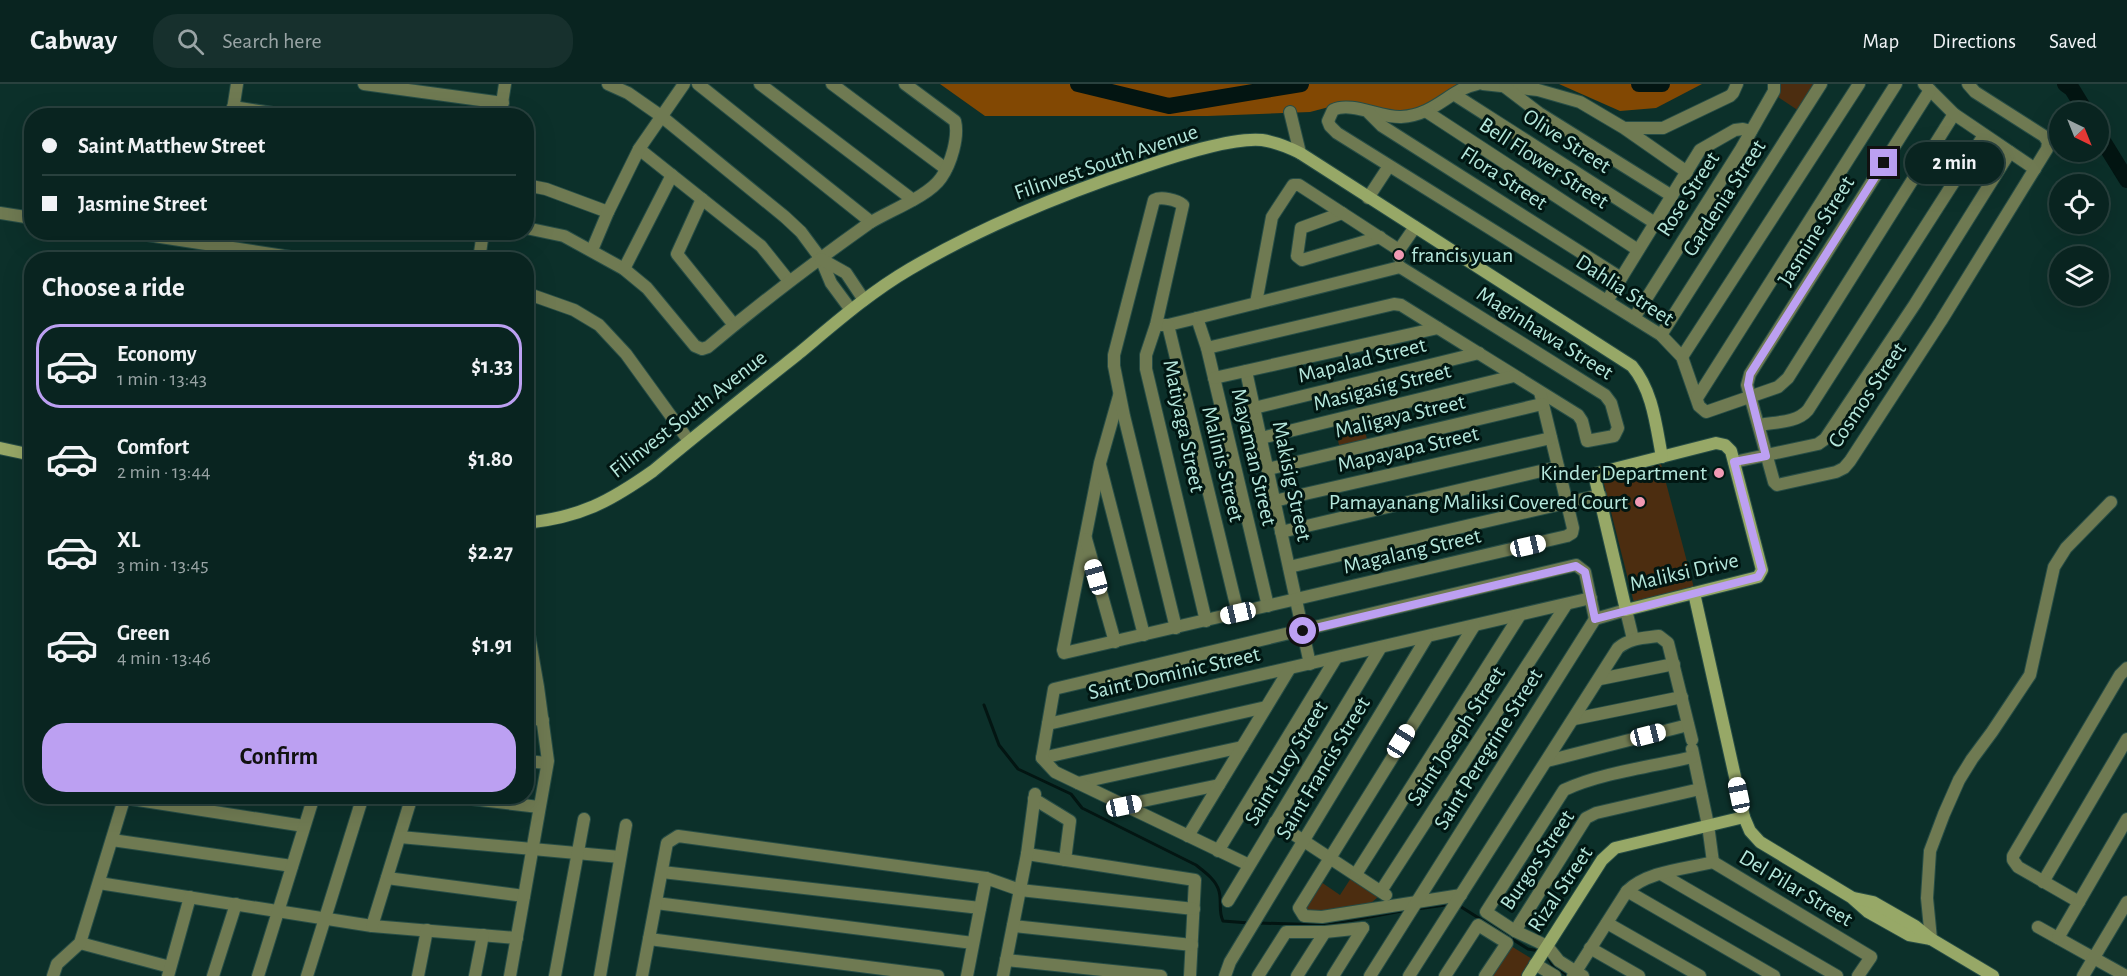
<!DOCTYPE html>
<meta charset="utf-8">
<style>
body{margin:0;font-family:"Alegreya Sans",sans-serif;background:#17302d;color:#f1f3f6;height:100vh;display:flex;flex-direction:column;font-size:22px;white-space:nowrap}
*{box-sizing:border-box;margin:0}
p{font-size:20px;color:#99a4a5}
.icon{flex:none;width:33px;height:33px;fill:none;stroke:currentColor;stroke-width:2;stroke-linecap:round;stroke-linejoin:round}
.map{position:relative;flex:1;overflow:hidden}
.drawer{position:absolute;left:24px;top:168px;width:510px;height:552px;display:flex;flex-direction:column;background:#092420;border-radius:24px;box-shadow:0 6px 24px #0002,0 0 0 2px #29413e}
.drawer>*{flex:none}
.hud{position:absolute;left:24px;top:24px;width:510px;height:132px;border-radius:24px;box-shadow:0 6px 24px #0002,0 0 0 2px #29413e;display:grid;align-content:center;height:132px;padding:0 18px;background:#092420}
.needle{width:39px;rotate:137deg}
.controls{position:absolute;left:2049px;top:18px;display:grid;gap:12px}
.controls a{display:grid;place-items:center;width:60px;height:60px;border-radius:50%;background:#092420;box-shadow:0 6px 24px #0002,0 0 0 2px #29413e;font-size:30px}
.end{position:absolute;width:27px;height:27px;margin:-14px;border:8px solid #bca0f2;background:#111;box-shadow:0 0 0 3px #111}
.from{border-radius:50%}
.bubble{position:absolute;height:42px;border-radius:21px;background:#092420;box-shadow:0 6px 24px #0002,0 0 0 2px #29413e;font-size:20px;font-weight:700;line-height:42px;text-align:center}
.car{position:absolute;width:18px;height:36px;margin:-18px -9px;border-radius:8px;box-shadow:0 0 4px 2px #0007;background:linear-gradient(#fff 24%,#345 0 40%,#fff 0 76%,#345 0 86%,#fff 0)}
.hud b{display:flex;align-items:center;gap:21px;height:57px;font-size:22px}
.hud b+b{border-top:2px solid #29413e}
.hud i{width:15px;height:15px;background:#f1f3f6}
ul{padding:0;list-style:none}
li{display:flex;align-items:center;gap:18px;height:84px;margin:0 12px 9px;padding:0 6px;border:3px solid transparent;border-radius:24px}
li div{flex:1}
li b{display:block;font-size:22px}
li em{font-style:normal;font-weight:700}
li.current{border-color:#bca0f2}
li>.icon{width:54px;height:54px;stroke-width:1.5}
h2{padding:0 18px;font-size:27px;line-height:72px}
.primary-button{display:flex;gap:12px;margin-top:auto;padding:12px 18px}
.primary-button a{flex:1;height:69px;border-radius:24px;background:#bca0f2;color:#111;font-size:24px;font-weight:700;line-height:69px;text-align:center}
header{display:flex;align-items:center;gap:36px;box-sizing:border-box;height:84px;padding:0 30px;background:#092420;border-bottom:2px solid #29413e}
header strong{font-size:28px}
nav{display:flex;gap:33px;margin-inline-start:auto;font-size:21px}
.search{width:420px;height:54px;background:#17302d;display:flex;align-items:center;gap:15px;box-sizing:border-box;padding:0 21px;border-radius:24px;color:#99a4a5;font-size:22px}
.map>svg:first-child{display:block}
.green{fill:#4c2d10}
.forest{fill:#824803}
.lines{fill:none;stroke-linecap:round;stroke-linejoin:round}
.stream{stroke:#031512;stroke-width:3}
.river{stroke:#031512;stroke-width:16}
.street-casing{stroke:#274d46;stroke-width:14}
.secondary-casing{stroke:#274d46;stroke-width:14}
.street{stroke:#6f7a52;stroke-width:12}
.secondary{stroke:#97a867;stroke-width:12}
.route{stroke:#bca0f2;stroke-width:8}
.poi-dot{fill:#f19ab4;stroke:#011612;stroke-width:2}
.labels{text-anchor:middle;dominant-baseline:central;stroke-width:6;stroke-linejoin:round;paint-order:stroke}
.street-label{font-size:22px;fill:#b5e7dc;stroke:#011612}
.poi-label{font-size:22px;fill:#b5e7dc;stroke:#011612;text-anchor:end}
</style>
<header>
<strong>Cabway</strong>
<div class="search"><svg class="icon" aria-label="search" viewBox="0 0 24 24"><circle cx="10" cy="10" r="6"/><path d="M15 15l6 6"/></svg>Search here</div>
<nav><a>Map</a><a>Directions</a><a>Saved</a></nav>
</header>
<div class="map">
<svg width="2127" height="892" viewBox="0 0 2127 892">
<rect width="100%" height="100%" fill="#0c302a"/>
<g class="green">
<polygon points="1779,0 1817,0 1799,27 1778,13"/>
<polygon points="1362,336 1368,359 1340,366 1335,342"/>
<polygon points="1661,380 1694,504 1634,519 1603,396"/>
<polygon points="1351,794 1376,809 1378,813 1371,819 1311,829 1307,825 1307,821 1321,798 1340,811"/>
<polygon points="1511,862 1534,876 1523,892 1492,892"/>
</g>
<g class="forest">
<polygon points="940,0 1460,0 1420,28 1398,28 1352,17 1310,28 1208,32 985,32"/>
<polygon points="1559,0 1702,0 1656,24 1620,27"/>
</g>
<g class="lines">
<g class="stream">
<path d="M984,621L999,661L1018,685L1071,710L1082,724L1196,781C1205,788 1216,796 1219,807C1222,818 1218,827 1223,837L1249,839"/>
<polyline points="1458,821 1528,865 1540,867"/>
<polyline points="1417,825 1452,820"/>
<polyline points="1259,839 1327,841 1407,826"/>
<polyline points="1548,873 1553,882 1569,892"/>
</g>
<g class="river">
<polyline points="1078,0 1169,22 1301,0"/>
<polyline points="1639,0 1662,0"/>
<polyline points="2065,0 2072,5 2086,28"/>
<polyline points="2098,49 2127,96"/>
</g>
<defs>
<g id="street">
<polyline points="364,0 503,19"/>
<polyline points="608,0 628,9 661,32 785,133 801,148 821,175 831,199 851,226"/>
<polyline points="698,0 871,138"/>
<polyline points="760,0 913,116"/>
<polyline points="832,0 946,85"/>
<path d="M1477,0C1450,5 1436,31 1401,33C1381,34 1351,17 1333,26L1328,37L1330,42L1337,49L1661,251L1682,273L1699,322L1706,328L1778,303L1788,294L1954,30"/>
<polyline points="1483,0 1538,6 1580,18 1624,44 1687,88"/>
<polyline points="1924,0 1954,30 2035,85"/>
<polyline points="1505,3 1539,29 1672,112"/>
<polyline points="1930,6 1750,290 1747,301 1774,398 1777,401 1836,388 1844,384 1850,377 1941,237 2047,65 2048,58 2044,52 1975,8 1968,0"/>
<polyline points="1455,11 1655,139"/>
<polyline points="233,23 292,32"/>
<polyline points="1290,28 1300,69"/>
<polyline points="1427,28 1638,166"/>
<polyline points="1369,29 1382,42 1621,194"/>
<polyline points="232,32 237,0"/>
<polyline points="500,32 505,0"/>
<polyline points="1625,44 1663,44 1730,12 1733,9 1737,0"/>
<polyline points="639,65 761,162 789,197"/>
<polyline points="526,101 546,105 608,128"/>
<polyline points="1368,114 1389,82"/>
<polyline points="702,115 677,170 734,241"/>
<polyline points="0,129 32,134"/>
<polyline points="1342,129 1301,144 1297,172 1302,176 1380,153"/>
<path d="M526,144L564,152L624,185L647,204L695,262L702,265L708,263C759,220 813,179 868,140C888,127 928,113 941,94C951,80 959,53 955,37L905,0"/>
<polyline points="128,148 310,176"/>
<polyline points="592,166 608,128 639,65 684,0"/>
<polyline points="1399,173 1399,166 1415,143"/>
<polyline points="821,175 846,189 864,216"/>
<polyline points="479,176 483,148"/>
<polyline points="624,185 672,91"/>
<polyline points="526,209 574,226 599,241 626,270 689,357"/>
<polyline points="1607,217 1700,66 1735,46 1743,45 1751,47"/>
<polyline points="1256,219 1272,133 1293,101 1299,101 1399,166"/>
<polyline points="1197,234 1207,264 1268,522"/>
<polyline points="1634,234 1741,65 1774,7 1774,0"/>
<polyline points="1160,241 1168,241 1197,234 1400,183"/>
<polyline points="1168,241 1238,529"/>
<polyline points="1661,251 1821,0"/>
<polyline points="1207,264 1394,220 1401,221 1578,331 1582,337 1587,357 1614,352 1618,344 1611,319 1605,311 1400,183"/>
<polyline points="1682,273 1859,0"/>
<polyline points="1246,287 1310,580"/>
<polyline points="1214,294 1438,244"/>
<polyline points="1119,312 1100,379 1063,566 1064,569 1567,452 1572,449 1573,444 1540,308"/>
<polyline points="1697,314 1896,0"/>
<polyline points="1254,324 1479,269"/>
<path d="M1759,341C1775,338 1797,339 1808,326L1984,51"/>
<polyline points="1261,354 1514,292"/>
<polyline points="1734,378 1818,360 1825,355 1915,220 2010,68"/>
<polyline points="1100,381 1144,551"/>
<polyline points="1268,385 1542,320"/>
<polyline points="1274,417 1551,354"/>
<polyline points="1281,448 1558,383"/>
<polyline points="1086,455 1115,558"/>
<polyline points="1289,483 1600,411"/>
<polyline points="1595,535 1626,526 1633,555"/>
<path d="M1176,544L1124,332L1114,282V271L1154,116C1161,112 1177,116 1183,121L1156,241L1146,271V285L1206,537"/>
<polyline points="1600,595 1674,580"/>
<polyline points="526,634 543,636"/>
<polyline points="1574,635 1682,613"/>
<polyline points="1048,640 1591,514"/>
<polyline points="1692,665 1708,741 1713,778"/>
<polyline points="1042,674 1266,623"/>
<polyline points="526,677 547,679"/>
<polyline points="1547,677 1688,641"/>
<polyline points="1078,699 1242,663"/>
<polyline points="446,712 539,723"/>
<polyline points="125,714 304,742"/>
<polyline points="1034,715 1070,737 1065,776"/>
<polyline points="1124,721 1219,701"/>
<polyline points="1275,738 1386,811"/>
<polyline points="1188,752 1290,584"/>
<polyline points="400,753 620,773"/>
<polyline points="112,756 292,782"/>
<polyline points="1218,767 1336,574"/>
<polyline points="1027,770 1195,796 1190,892"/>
<polyline points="1713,778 1871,873 1858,892"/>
<polyline points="1249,781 1055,688 1042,674 1054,605 1576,481 1585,488 1595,535"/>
<polyline points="662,788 980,824"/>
<polyline points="1356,790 1520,531"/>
<polyline points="1661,790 1837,892"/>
<polyline points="387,794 524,812"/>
<polyline points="2043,798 2127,655"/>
<polyline points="99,799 372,842 517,854"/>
<polyline points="1381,807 1566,521"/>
<polyline points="1627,807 1774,892"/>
<polyline points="1461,811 1322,833 1304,832 1299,824 1474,542"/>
<polyline points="1228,817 1381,563"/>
<polyline points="2079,818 2018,783 2013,776 2013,772 2120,591 2127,584"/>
<polyline points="656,819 973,859"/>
<polyline points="1607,839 1700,892"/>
<polyline points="372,842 412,712"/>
<polyline points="1013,842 1192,861"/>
<polyline points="2038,843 2126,892"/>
<polyline points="1515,847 1586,734 1596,729 1700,705"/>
<polyline points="2058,854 2127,735"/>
<polyline points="649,855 938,892"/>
<polyline points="1931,855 1927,814 1930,767 1944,730 1959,696 1972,675 1992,648 2030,591 2054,483 2066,464 2111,418"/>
<polyline points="80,859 170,883"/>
<polyline points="1590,864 1639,892"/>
<polyline points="1006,876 1161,892"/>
<polyline points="1535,880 1555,892"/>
<polyline points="53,892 57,880 80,859 125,712"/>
<polyline points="168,892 190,813"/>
<polyline points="213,892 236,820"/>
<polyline points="258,892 314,712"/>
<polyline points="307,892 363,712"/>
<polyline points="418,892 427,846"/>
<polyline points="475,892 483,851"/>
<polyline points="510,892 548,677 538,603 526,534"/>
<polyline points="555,892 584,735"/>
<polyline points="600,892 626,741"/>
<polyline points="642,892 667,759 678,752 986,794"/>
<polyline points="967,892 986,794 1020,806 1194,825"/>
<polyline points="1003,892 1027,770 1035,710"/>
<polyline points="1225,892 1230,878 1427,553"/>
<polyline points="1258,892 1286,848 1325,848 1363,844"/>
<polyline points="1297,892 1325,848"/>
<polyline points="1333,892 1363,844"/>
<polyline points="1370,892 1595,535"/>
<path d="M1409,892L1618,564C1630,554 1644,554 1659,552L1668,559L1692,656"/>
<polyline points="1445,892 1478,841 1507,859 1485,892"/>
<path d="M1573,892L1627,807C1648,787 1685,785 1713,778"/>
<path d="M1583,892L1559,877L1547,862L1515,847L1486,828L1564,706C1600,689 1654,682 1693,673"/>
<polyline points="2083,892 2127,818"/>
</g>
<g id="secondary">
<polygon points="1716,359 1725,361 1731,367 1762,486 1758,493 1626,526 1594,390"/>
<polyline points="0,364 32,371"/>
<path d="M526,439C581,433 609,418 653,387C701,347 749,309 798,270C834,240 869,209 910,185C983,142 1062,110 1143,83C1172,73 1231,53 1262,56C1275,58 1288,63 1300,69L1632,282C1653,307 1656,342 1662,373"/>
<polyline points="1694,509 1744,733 1750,747 1760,758 1851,813 1868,828 1909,851 1931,855"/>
<polyline points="1854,814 1873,818 1915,842 1931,855 1993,892"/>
<polyline points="1528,892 1602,776 1615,764 1744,733"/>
</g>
</defs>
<use href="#street" class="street-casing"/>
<use href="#secondary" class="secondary-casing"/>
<use href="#street" class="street"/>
<use href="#secondary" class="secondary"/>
</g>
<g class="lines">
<polyline class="route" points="1303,547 1576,482 1585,488 1595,535 1758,493 1762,486 1734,378 1766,372 1748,301 1750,290 1884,79"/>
</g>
<g class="poi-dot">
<circle cx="1399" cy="171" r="6"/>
<circle cx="1719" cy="389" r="6"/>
<circle cx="1640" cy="418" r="6"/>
</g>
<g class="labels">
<g class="street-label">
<text transform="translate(1567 57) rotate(33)">Olive Street</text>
<text transform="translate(1106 78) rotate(-19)">Filinvest South Avenue</text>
<text transform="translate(1544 79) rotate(33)">Bell Flower Street</text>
<text transform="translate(1504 94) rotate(33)">Flora Street</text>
<text transform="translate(1688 110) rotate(-57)">Rose Street</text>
<text transform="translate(1724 114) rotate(-57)">Gardenia Street</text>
<text transform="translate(1816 147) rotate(-58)">Jasmine Street</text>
<text transform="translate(1625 206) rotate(33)">Dahlia Street</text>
<text transform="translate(1545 249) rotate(32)">Maginhawa Street</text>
<text transform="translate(1362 276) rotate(-14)">Mapalad Street</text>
<text transform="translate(1382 303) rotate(-14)">Masigasig Street</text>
<text transform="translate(1867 311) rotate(-56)">Cosmos Street</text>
<text transform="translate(688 330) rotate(-38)">Filinvest South Avenue</text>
<text transform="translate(1400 332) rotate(-13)">Maligaya Street</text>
<text transform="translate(1184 342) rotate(78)">Matiyaga Street</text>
<text transform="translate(1408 365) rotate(-13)">Mapayapa Street</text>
<text transform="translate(1254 373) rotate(77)">Mayaman Street</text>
<text transform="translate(1223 380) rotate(76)">Malinis Street</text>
<text transform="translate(1292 397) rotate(78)">Makisig Street</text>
<text transform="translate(1412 467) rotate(-13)">Magalang Street</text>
<text transform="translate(1684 488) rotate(-13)">Maliksi Drive</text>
<text transform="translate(1174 589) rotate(-13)">Saint Dominic Street</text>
<text transform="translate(1456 652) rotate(-57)">Saint Joseph Street</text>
<text transform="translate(1488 665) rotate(-58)">Saint Peregrine Street</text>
<text transform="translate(1286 679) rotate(-59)">Saint Lucy Street</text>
<text transform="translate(1323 684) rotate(-59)">Saint Francis Street</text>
<text transform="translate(1537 776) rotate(-56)">Burgos Street</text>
<text transform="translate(1796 804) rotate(31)">Del Pilar Street</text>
<text transform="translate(1560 805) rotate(-56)">Rizal Street</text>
</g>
<g class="poi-label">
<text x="1411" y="171" text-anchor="start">francis yuan</text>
<text x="1707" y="389">Kinder Department</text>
<text x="1628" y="418">Pamayanang Maliksi Covered Court</text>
</g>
</g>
</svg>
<div class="controls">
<a><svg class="needle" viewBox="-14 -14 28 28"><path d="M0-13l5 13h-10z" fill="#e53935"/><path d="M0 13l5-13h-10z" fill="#99a4a5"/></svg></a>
<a><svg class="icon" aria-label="locate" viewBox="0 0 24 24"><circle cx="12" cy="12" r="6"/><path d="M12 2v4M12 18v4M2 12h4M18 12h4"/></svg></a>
<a><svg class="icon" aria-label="layers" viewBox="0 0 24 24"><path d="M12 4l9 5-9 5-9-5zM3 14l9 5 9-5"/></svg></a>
</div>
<i class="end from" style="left:1303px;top:547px"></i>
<i class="end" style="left:1884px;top:79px"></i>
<div class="bubble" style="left:1905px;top:58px;width:99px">2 min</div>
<i class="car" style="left:1528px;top:462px;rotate:77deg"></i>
<i class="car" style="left:1096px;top:493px;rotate:344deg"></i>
<i class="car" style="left:1238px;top:529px;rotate:257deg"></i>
<i class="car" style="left:1648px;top:651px;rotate:76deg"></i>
<i class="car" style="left:1401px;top:657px;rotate:32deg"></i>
<i class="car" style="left:1739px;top:711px;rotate:348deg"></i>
<i class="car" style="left:1124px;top:722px;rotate:78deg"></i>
<div class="hud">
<b><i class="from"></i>Saint Matthew Street</b>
<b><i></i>Jasmine Street</b>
</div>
<section class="drawer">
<h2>Choose a ride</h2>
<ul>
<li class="current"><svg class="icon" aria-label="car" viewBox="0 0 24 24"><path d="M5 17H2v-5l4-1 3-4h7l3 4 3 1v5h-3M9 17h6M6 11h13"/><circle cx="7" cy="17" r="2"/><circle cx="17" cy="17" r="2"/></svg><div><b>Economy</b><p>1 min · 13:43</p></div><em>$1.33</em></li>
<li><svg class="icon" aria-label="car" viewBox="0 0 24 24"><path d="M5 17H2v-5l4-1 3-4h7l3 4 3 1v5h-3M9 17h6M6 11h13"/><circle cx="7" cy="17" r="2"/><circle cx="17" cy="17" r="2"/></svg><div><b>Comfort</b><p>2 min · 13:44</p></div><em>$1.80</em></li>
<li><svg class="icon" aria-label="car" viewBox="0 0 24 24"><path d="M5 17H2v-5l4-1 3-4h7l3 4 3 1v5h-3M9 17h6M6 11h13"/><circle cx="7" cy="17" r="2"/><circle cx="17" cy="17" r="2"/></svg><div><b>XL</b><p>3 min · 13:45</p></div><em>$2.27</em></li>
<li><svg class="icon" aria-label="car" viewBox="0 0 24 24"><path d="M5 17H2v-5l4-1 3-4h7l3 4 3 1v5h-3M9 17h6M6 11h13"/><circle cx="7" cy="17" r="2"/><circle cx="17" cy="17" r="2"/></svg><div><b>Green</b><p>4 min · 13:46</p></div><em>$1.91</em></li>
</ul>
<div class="primary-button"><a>Confirm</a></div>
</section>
</div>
